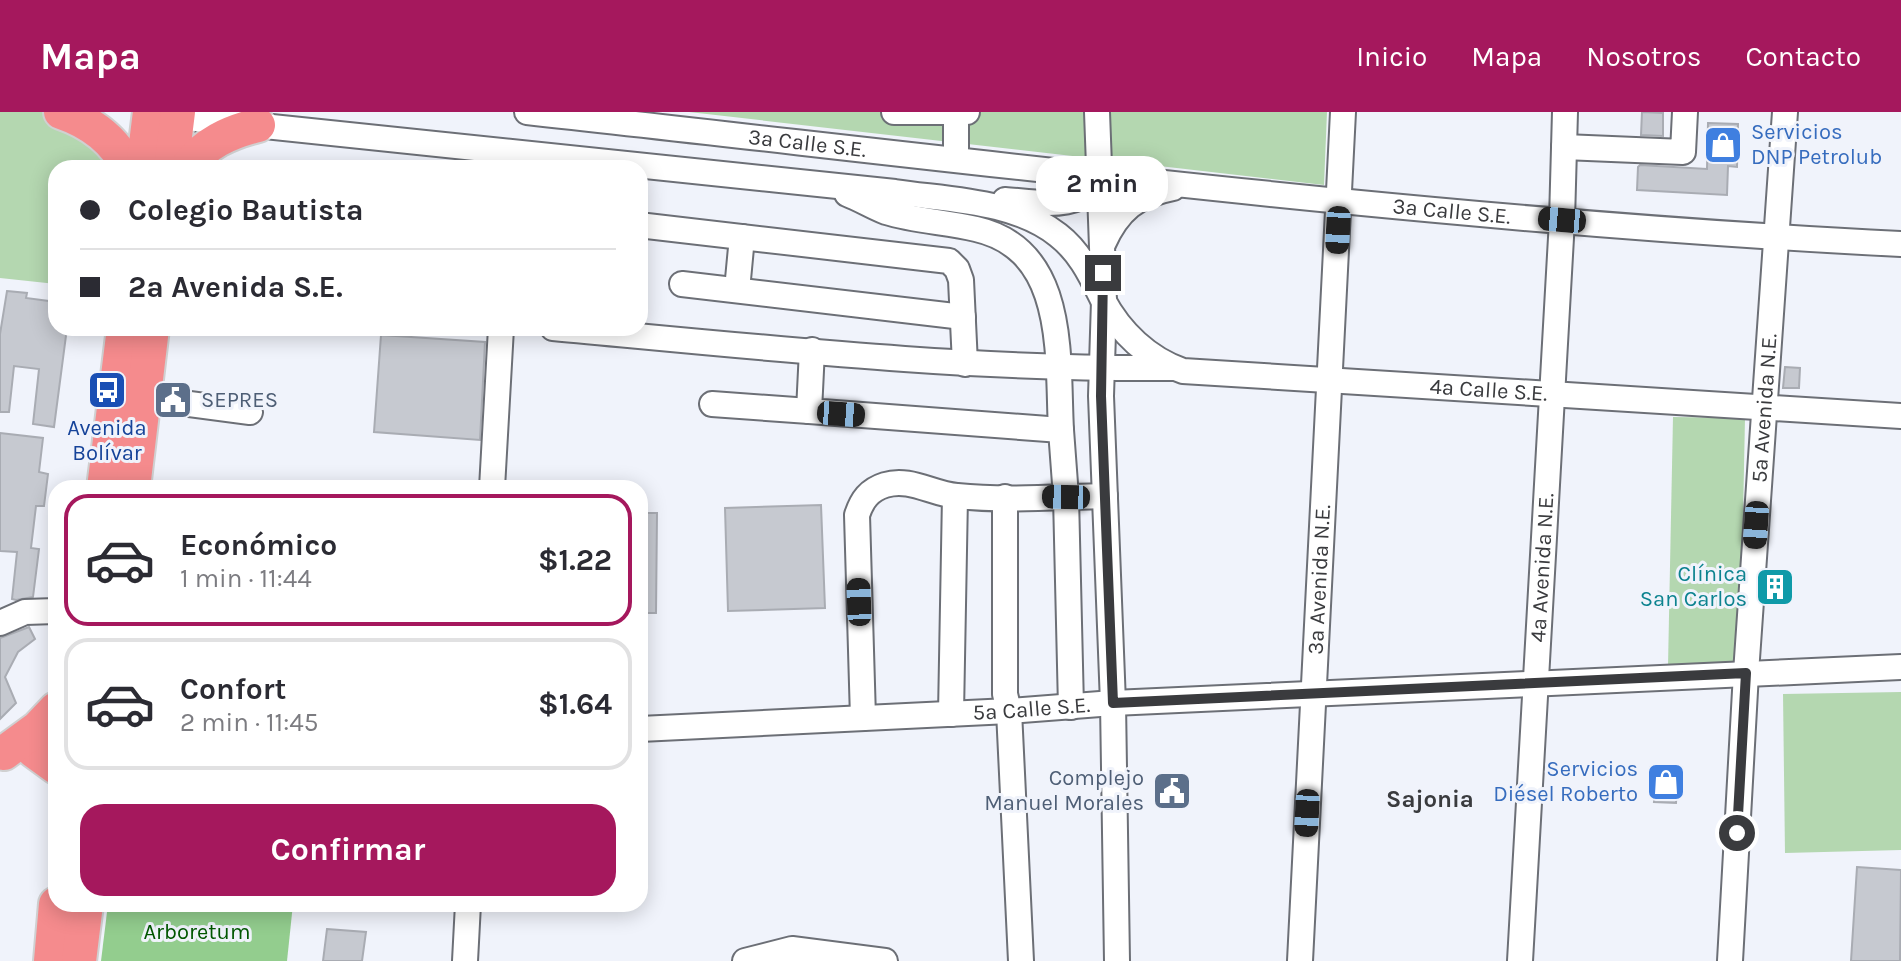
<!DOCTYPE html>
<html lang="es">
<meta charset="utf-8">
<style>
body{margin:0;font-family:Karla,sans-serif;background:#f7f7f7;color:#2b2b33;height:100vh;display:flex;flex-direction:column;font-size:30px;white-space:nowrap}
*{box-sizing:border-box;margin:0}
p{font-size:26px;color:#7c7c81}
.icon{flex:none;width:44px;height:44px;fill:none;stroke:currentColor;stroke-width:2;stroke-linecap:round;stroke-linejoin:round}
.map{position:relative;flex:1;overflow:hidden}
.sheet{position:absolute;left:48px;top:368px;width:600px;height:432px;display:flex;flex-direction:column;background:#fff;border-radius:24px;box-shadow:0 4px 20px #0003}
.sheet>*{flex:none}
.banner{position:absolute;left:48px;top:48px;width:600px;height:176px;border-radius:24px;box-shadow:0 4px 20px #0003;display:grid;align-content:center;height:176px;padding:0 32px;background:#fff}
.end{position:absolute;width:36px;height:36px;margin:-18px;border:10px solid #3a3b3e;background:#fff;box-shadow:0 0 0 4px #fff}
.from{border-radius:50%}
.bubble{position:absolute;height:56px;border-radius:24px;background:#fff;box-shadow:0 4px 20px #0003;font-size:26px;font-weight:700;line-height:56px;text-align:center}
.car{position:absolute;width:24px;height:48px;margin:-24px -12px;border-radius:10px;box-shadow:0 0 6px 2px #0007;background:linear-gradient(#222 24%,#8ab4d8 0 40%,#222 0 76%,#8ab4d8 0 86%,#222 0)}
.banner b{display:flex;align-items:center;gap:28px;height:76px;font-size:30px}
.banner b+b{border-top:2px solid #e1e1e2}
.banner i{width:20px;height:20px;background:#2b2b33}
ul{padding:14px 0 0;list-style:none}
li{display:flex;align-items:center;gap:24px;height:132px;margin:0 16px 12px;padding:0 16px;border:4px solid #e1e1e2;border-radius:24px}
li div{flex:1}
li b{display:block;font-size:30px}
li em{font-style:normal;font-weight:700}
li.current{border-color:#a5185d}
li>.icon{width:72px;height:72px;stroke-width:1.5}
.cta{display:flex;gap:16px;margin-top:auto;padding:16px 32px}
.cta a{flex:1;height:92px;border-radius:24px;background:#a5185d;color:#fff;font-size:32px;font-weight:700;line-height:92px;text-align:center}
header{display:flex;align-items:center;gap:48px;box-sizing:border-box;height:112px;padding:0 40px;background:#a5185d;color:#fff}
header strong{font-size:38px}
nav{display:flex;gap:44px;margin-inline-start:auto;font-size:28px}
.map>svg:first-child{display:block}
.green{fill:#b4d7b0}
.forest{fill:#93cd8e}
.building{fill:#c6c9d0;stroke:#a9acb3;stroke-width:2}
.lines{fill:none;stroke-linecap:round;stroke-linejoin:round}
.minor-casing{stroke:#6c6f76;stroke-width:28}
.highway-casing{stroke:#d0d0d1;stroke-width:38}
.minor{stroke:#fff;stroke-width:24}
.highway{stroke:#f58b8d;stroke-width:34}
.route{stroke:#3a3b3e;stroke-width:10}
.labels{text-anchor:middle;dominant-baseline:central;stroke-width:6;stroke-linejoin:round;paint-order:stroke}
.shop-label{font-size:22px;fill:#366cbe;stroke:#f0f3fb;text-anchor:start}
.street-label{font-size:22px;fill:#3a3b3e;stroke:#f0f3fb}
.service-label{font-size:22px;fill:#4e5e75;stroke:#f0f3fb;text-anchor:start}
.transit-label{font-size:22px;fill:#164399;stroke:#f0f3fb}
.culture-label{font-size:22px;fill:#0d838f;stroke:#f0f3fb;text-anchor:end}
.park-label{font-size:22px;fill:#005700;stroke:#f0f3fb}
.neighbourhood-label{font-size:24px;font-weight:bold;fill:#3a3b3e;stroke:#f0f3fb}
</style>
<header>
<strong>Mapa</strong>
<nav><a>Inicio</a><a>Mapa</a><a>Nosotros</a><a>Contacto</a></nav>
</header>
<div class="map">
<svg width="1901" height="849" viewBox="0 0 1901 849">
<rect width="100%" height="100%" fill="#f0f3fb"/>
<g class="green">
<polygon points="0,0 61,0 128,56 56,56 56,172 0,166"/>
<polygon points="689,0 1327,0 1324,73"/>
<polygon points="1673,305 1745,306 1740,555 1668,554"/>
<polygon points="1901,580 1901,738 1785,741 1783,582"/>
</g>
<polygon class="forest" points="108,792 293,792 287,849 101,849"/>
<g class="building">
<polygon points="1642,0 1663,1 1663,24 1641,23"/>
<polygon points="1708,11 1738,12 1737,55 1728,54 1727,83 1637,78 1638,55 1640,53 1707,57"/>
<polygon points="7,179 27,181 26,186 56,190 56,216 67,216 54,315 33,312 39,257 14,254 9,300 0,300 0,222"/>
<polygon points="381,223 485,230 480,328 374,320"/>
<polygon points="1785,255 1800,256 1799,276 1783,276"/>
<polygon points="0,321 43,326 39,360 48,362 44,394 36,394 31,436 39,437 33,485 16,488 12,487 17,440 0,439"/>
<polygon points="821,393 825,496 728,499 725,396"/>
<polygon points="640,401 657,401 656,501 640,501"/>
<polygon points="29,515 35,527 18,540 5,565 16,591 0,607 0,526"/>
<polygon points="1657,656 1678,657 1676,691 1654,690"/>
<polygon points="1857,755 1901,758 1900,849 1851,849"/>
<polygon points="327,817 366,820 362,849 323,849"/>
</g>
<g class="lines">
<defs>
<g id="minor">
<path id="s1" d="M527,0C984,50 1441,109 1901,132"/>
<polyline points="894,0 967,0"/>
<polyline points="956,0 956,47"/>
<polyline points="1097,0 1104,189 1101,284 1113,591 1117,849"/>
<path id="s2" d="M177,5L895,80C948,88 1014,88 1058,123C1080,140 1091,164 1103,188C1120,220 1148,247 1183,259L1901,304"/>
<polyline points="1564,35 1683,40 1685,0"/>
<path d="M847,82C860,87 873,95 886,100C915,109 947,110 976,117C1068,138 1057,245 1061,318"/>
<path d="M1005,88C1038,90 1085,101 1100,63"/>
<polyline points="647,114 949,149 957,157 961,168 965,252"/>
<path d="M1103,132C1118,98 1137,83 1173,76"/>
<polyline points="682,172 963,205"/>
<polyline points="737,178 742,125"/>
<path d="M553,216C759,235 966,258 1173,256"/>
<polyline points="812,238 809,299 1061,318 1066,385 1071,595"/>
<polyline points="144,286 250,300"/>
<polyline points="712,292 809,299"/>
<polyline points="492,376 501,216"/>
<polyline points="1005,385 1005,582 1009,599 1021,849"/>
<polyline points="0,511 25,500 56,499"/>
<polyline points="951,602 955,384"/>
<path d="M863,606L857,403C862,388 869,378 885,373C910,365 932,382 957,384C1005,389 1056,385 1105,384"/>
<path id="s3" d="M640,617L1009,599L1113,591L1901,555"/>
<polyline points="465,849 468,792"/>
<polyline points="745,849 792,837 885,849"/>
<path id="s4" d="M1300,849L1343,0"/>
<path id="s5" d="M1520,849L1562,108L1565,0"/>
<path id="s6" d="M1730,849L1746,561L1785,0"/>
</g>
<g id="highway">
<path d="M61,0C90,10 115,28 128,56"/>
<polyline points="143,56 150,0"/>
<polyline points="171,56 178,0"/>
<path d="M187,56C204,31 230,20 258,13"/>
<polyline points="104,376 124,216"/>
<polyline points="133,376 152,216"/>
<polyline points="34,639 56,655"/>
<polyline points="4,641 38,616 56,597"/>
<polyline points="51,849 56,792"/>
<polyline points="79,849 86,792"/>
</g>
</defs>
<use href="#minor" class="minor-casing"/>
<use href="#highway" class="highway-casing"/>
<use href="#minor" class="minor"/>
<use href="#highway" class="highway"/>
</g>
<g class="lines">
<polyline class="route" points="1103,161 1101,284 1113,591 1746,561 1737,721"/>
</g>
<defs>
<symbol id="shop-square" viewBox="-11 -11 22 22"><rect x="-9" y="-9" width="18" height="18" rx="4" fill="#3f7fe0" stroke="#f0f3fb"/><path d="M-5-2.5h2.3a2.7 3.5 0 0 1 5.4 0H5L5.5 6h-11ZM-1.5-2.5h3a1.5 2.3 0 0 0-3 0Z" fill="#fff"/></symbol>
<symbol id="bus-square" viewBox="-11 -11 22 22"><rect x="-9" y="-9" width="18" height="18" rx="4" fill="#1a4fb4" stroke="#f0f3fb"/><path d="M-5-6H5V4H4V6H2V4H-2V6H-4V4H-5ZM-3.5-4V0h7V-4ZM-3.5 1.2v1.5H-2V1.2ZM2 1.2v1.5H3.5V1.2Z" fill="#fff"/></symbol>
<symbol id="civic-square" viewBox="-11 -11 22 22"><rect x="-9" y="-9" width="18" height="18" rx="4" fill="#5c6f8a" stroke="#f0f3fb"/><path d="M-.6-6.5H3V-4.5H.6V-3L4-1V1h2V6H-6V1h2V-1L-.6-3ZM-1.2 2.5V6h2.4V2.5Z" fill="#fff"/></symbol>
<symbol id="building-square" viewBox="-11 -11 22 22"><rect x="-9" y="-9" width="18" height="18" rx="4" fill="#0f9aa8" stroke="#f0f3fb"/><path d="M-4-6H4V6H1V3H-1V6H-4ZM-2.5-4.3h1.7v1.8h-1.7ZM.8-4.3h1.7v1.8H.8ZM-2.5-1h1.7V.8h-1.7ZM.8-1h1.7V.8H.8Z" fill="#fff"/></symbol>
</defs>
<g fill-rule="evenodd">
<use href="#shop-square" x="1701" y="11" width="44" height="44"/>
<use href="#bus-square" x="85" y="256" width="44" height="44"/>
<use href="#civic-square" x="151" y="266" width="44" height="44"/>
<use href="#building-square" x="1753" y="453" width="44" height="44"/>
<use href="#shop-square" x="1644" y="648" width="44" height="44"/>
<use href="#civic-square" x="1150" y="657" width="44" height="44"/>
</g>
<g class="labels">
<g class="shop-label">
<text x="1751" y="20">Servicios<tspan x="1751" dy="25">DNP Petrolub</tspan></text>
<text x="1638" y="657" text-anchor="end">Servicios<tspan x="1638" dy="25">Diésel Roberto</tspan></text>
</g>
<g class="street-label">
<text stroke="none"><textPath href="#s1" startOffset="282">3a Calle S.E.</textPath></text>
<text stroke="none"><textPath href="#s1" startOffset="930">3a Calle S.E.</textPath></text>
<text stroke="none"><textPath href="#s2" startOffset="1388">4a Calle S.E.</textPath></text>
<text stroke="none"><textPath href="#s6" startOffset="554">5a Avenida N.E.</textPath></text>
<text stroke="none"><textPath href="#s5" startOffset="394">4a Avenida N.E.</textPath></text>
<text stroke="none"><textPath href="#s4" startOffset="382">3a Avenida N.E.</textPath></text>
<text stroke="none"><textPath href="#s3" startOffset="392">5a Calle S.E.</textPath></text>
</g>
<g class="service-label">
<text x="201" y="288">SEPRES</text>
<text x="1144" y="666" text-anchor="end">Complejo<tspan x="1144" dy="25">Manuel Morales</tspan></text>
</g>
<g class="transit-label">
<text x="107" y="316">Avenida<tspan x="107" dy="25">Bolívar</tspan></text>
</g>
<g class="culture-label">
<text x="1747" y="462">Clínica<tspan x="1747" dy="25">San Carlos</tspan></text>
</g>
<g class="park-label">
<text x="197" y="820">Arboretum</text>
</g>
<g class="neighbourhood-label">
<text x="1430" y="687">Sajonia</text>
</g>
</g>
</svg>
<i class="end from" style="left:1737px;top:721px"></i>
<i class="end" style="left:1103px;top:161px"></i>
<div class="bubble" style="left:1036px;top:44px;width:132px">2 min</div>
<i class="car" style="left:1562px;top:108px;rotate:275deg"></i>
<i class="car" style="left:1338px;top:118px;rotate:183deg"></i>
<i class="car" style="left:841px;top:302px;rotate:94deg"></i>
<i class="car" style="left:1066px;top:385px;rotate:271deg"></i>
<i class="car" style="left:1756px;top:413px;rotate:184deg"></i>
<i class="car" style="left:859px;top:490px;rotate:358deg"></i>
<i class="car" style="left:1307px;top:701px;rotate:183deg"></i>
<div class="banner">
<b><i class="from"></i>Colegio Bautista</b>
<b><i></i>2a Avenida S.E.</b>
</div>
<section class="sheet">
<ul>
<li class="current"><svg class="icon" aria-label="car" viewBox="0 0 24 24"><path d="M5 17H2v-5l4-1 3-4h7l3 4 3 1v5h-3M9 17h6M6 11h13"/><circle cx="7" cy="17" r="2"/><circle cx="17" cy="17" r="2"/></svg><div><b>Económico</b><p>1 min · 11:44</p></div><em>$1.22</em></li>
<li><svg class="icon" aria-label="car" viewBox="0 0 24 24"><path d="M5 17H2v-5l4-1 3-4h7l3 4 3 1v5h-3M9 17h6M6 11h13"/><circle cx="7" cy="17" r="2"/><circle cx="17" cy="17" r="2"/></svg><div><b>Confort</b><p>2 min · 11:45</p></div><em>$1.64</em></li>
</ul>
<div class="cta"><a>Confirmar</a></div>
</section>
</div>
